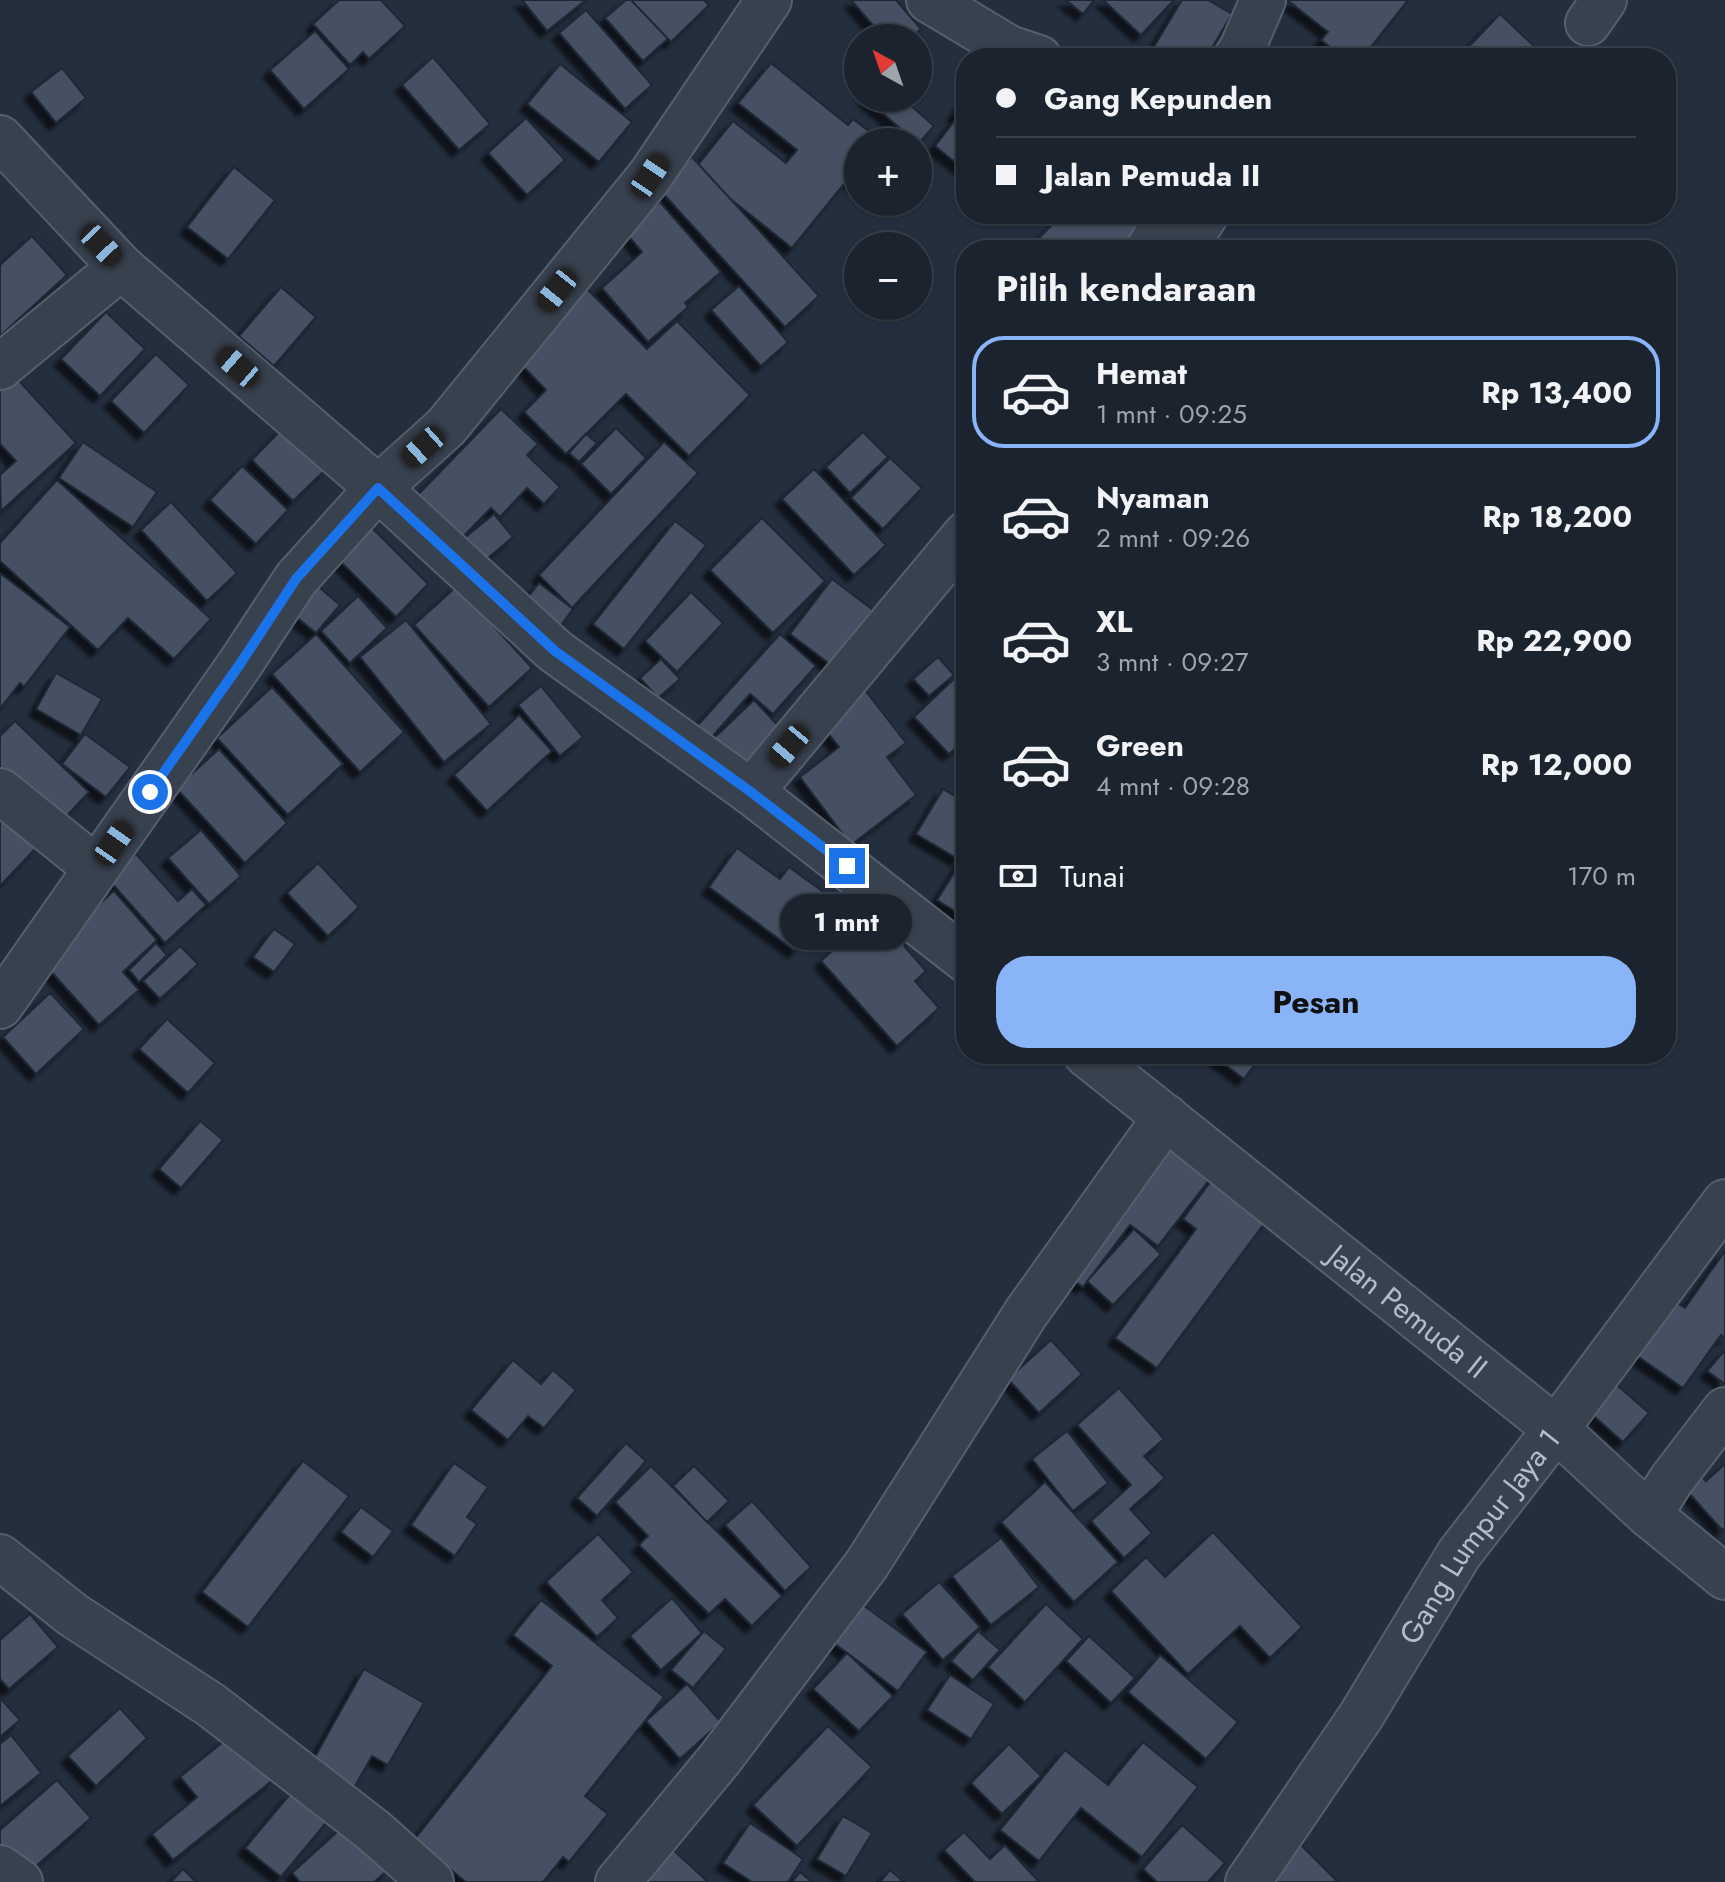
<!DOCTYPE html>
<html lang="id">
<meta charset="utf-8">
<style>
body{margin:0;font-family:Jost,sans-serif;background:#242b36;color:#f1f3f6;height:100vh;display:flex;flex-direction:column;font-size:30px;white-space:nowrap}
*{box-sizing:border-box;margin:0}
p{font-size:26px;color:#a0a4aa}
.icon{flex:none;width:44px;height:44px;fill:none;stroke:currentColor;stroke-width:2;stroke-linecap:round;stroke-linejoin:round}
.map{position:relative;flex:1;overflow:hidden}
.drawer{position:absolute;left:956px;top:240px;width:720px;height:824px;display:flex;flex-direction:column;background:#1b232e;border-radius:32px;box-shadow:0 2px 6px #0004,0 0 0 2px #39404a}
.drawer>*{flex:none}
.hud{position:absolute;left:956px;top:48px;width:720px;height:176px;border-radius:32px;box-shadow:0 2px 6px #0004,0 0 0 2px #39404a;display:grid;align-content:center;height:176px;padding:0 40px;background:#1b232e}
.needle{width:52px;rotate:320deg}
.tools{position:absolute;left:844px;top:24px;display:grid;gap:16px}
.tools a{display:grid;place-items:center;width:88px;height:88px;border-radius:50%;background:#1b232e;box-shadow:0 2px 6px #0004,0 0 0 2px #39404a;font-size:40px}
.end{position:absolute;width:36px;height:36px;margin:-18px;border:10px solid #1a73e8;background:#fff;box-shadow:0 0 0 4px #fff}
.from{border-radius:50%}
.bubble{position:absolute;height:56px;border-radius:28px;background:#1b232e;box-shadow:0 2px 6px #0004,0 0 0 2px #39404a;font-size:26px;font-weight:700;line-height:56px;text-align:center}
.car{position:absolute;width:24px;height:48px;margin:-24px -12px;border-radius:10px;box-shadow:0 0 6px 2px #0007;background:linear-gradient(#222 24%,#8ab4d8 0 40%,#222 0 76%,#8ab4d8 0 86%,#222 0)}
.hud b{display:flex;align-items:center;gap:28px;height:76px;font-size:30px}
.hud b+b{border-top:2px solid #39404a}
.hud i{width:20px;height:20px;background:#f1f3f6}
ul{padding:0;list-style:none}
li{display:flex;align-items:center;gap:24px;height:112px;margin:0 16px 12px;padding:0 24px;border:4px solid transparent;border-radius:32px}
li div{flex:1}
li b{display:block;font-size:30px}
li em{font-style:normal;font-weight:700}
li.selected{border-color:#8ab4f8}
li>.icon{width:72px;height:72px;stroke-width:1.5}
h2{padding:0 40px;font-size:36px;line-height:96px}
.pay{display:flex;align-items:center;gap:20px;height:88px;padding:0 40px;font-size:30px}
.pay p{margin-inline-start:auto}
.primary-button{display:flex;gap:16px;margin-top:auto;padding:16px 40px}
.primary-button a{flex:1;height:92px;border-radius:32px;background:#8ab4f8;color:#111;font-size:32px;font-weight:700;line-height:92px;text-align:center}
.map>svg:first-child{display:block}
.building{fill:#455162;stroke:#1f2835;stroke-width:2;filter:url(#shadow)}
.lines{fill:none;stroke-linecap:round;stroke-linejoin:round}
.minor-casing{stroke:#565f6c;stroke-width:48}
.minor{stroke:#38414e;stroke-width:44}
.route{stroke:#1a73e8;stroke-width:10}
.labels{text-anchor:middle;dominant-baseline:central;stroke-width:6;stroke-linejoin:round;paint-order:stroke}
.street-label{font-size:30px;fill:#b4bcc9;stroke:#1d2633}
</style>
<div class="map">
<svg width="1725" height="1882" viewBox="0 0 1725 1882">
<defs>
<filter id="shadow"><feDropShadow dx="-7" dy="7" stdDeviation="2" flood-color="#0009"/></filter>
</defs>
<rect width="100%" height="100%" fill="#242f3e"/>
<g class="building">
<polygon points="339,0 381,0 405,26 369,59 363,52 350,65 313,24"/>
<polygon points="522,0 586,0 547,31"/>
<polygon points="626,0 637,0 670,37 643,61 605,18"/>
<polygon points="631,0 704,0 709,5 671,42"/>
<polygon points="851,0 896,0 921,29 910,38 884,38"/>
<polygon points="1066,0 1094,0 1083,14"/>
<polygon points="1103,0 1174,0 1141,35"/>
<polygon points="1182,0 1208,0 1232,14 1206,58 1166,58 1152,50"/>
<polygon points="1287,0 1408,0 1362,58 1344,58 1321,40 1328,32"/>
<polygon points="586,10 652,85 625,109 559,33"/>
<polygon points="1500,14 1537,49 1528,58 1458,58"/>
<polygon points="315,31 349,69 304,109 270,70"/>
<polygon points="433,57 490,124 459,150 402,85"/>
<polygon points="771,63 848,125 853,119 883,142 858,142 858,187 848,179 792,248 694,170 733,121 786,163 797,150 738,103"/>
<polygon points="560,64 632,122 599,162 527,104"/>
<polygon points="62,68 86,98 56,123 31,92"/>
<polygon points="918,70 930,81 918,96"/>
<polygon points="966,97 966,122 954,114"/>
<polygon points="865,98 916,98 910,105 934,126 918,144 918,142 916,142"/>
<polygon points="526,118 565,160 527,195 488,153"/>
<polygon points="956,119 966,127 966,171 935,146"/>
<polygon points="692,157 819,296 785,327 658,188"/>
<polygon points="234,167 275,200 228,259 187,227"/>
<polygon points="660,202 721,272 685,303 688,307 648,342 602,288 642,252 625,232"/>
<polygon points="1062,214 1134,214 1150,229 1129,250 1028,250"/>
<polygon points="32,236 67,275 0,336 0,265"/>
<polygon points="739,286 788,342 761,366 711,310"/>
<polygon points="281,287 316,317 274,366 239,336"/>
<polygon points="586,288 647,349 677,321 750,395 689,456 626,394 566,454 524,412 546,390 515,358"/>
<polygon points="106,312 145,349 100,396 61,359"/>
<polygon points="156,354 189,385 144,433 111,401"/>
<polygon points="9,370 76,443 1,511 0,475 16,461 0,444 0,378"/>
<polygon points="501,409 538,444 527,455 560,487 544,504 527,488 500,517 491,508 454,546 410,503"/>
<polygon points="283,428 325,470 293,501 252,460"/>
<polygon points="616,428 646,458 611,494 581,464"/>
<polygon points="863,432 888,457 850,493 826,467"/>
<polygon points="586,434 597,443 579,462 569,453"/>
<polygon points="83,442 157,492 133,527 59,478"/>
<polygon points="664,442 698,473 572,608 539,575"/>
<polygon points="890,458 922,488 883,529 851,498"/>
<polygon points="242,466 288,510 256,544 210,500"/>
<polygon points="814,469 886,545 854,575 782,499"/>
<polygon points="57,480 211,619 174,659 128,618 98,650 0,561 0,543"/>
<polygon points="171,502 237,573 207,601 141,530"/>
<polygon points="494,514 513,537 476,568 457,544"/>
<polygon points="762,518 825,581 773,633 710,570"/>
<polygon points="675,521 706,545 624,649 593,624"/>
<polygon points="369,525 428,584 396,617 337,558"/>
<polygon points="0,573 70,627 24,687 20,683 0,709"/>
<polygon points="832,579 873,610 831,665 790,634"/>
<polygon points="312,581 340,605 316,633 288,610"/>
<polygon points="539,583 573,609 559,628 525,601"/>
<polygon points="457,586 532,668 489,707 414,625"/>
<polygon points="691,592 723,623 677,672 645,641"/>
<polygon points="358,596 387,628 350,663 321,631"/>
<polygon points="406,620 491,724 444,762 360,657"/>
<polygon points="316,634 404,732 360,772 272,674"/>
<polygon points="780,634 816,666 773,714 750,694 711,738 697,726"/>
<polygon points="938,657 954,675 929,696 913,679"/>
<polygon points="661,659 680,679 658,698 640,678"/>
<polygon points="56,673 102,699 81,735 36,709"/>
<polygon points="957,676 966,686 966,739 949,754 914,717"/>
<polygon points="861,685 906,743 887,757 916,795 851,845 800,777 839,747 817,719"/>
<polygon points="541,686 583,737 560,756 518,705"/>
<polygon points="272,687 343,764 288,815 217,738"/>
<polygon points="754,700 785,733 740,773 711,741"/>
<polygon points="519,715 552,751 487,811 454,775"/>
<polygon points="15,721 89,792 62,821 0,783 0,736"/>
<polygon points="85,734 130,767 106,797 62,764"/>
<polygon points="219,749 287,823 245,863 176,788"/>
<polygon points="943,789 966,803 966,845 958,859 916,834"/>
<polygon points="0,812 37,847 0,886"/>
<polygon points="201,830 241,876 209,904 168,858"/>
<polygon points="737,848 780,879 789,867 833,899 795,951 709,887"/>
<polygon points="136,854 178,901 192,889 206,905 165,943 108,879"/>
<polygon points="966,854 966,918 937,900"/>
<polygon points="318,863 359,907 328,936 287,893"/>
<polygon points="114,891 157,940 123,972 139,990 99,1025 39,958"/>
<polygon points="878,909 907,942 904,946 926,971 915,981 939,1008 897,1046 821,961"/>
<polygon points="274,929 295,944 274,972 253,957"/>
<polygon points="156,943 167,955 139,982 129,970"/>
<polygon points="180,946 198,964 160,999 143,981"/>
<polygon points="50,993 84,1029 36,1074 3,1037"/>
<polygon points="167,1019 215,1063 188,1093 139,1049"/>
<polygon points="1211,1054 1262,1054 1244,1079"/>
<polygon points="200,1121 223,1140 181,1188 159,1169"/>
<polygon points="1173,1143 1213,1175 1158,1246 1130,1225 1083,1287 1069,1277"/>
<polygon points="1214,1177 1269,1217 1157,1368 1115,1338 1196,1229 1183,1219"/>
<polygon points="1134,1229 1161,1254 1113,1305 1087,1281"/>
<polygon points="1725,1251 1725,1338 1721,1335 1683,1388 1636,1355 1673,1300 1685,1308"/>
<polygon points="1051,1340 1082,1374 1039,1413 1008,1379"/>
<polygon points="1725,1350 1725,1384 1707,1371"/>
<polygon points="513,1360 541,1384 553,1370 576,1390 544,1428 528,1416 508,1440 471,1410"/>
<polygon points="1611,1380 1649,1413 1623,1442 1586,1409"/>
<polygon points="1119,1388 1164,1439 1144,1456 1165,1478 1130,1509 1152,1533 1124,1558 1091,1521 1131,1485 1077,1425"/>
<polygon points="1067,1431 1108,1483 1073,1511 1032,1459"/>
<polygon points="626,1443 646,1461 597,1516 577,1498"/>
<polygon points="303,1461 349,1496 248,1627 202,1592"/>
<polygon points="454,1463 488,1487 467,1517 477,1524 455,1556 411,1525"/>
<polygon points="1725,1464 1725,1528 1722,1530 1679,1482 1694,1468 1706,1481"/>
<polygon points="651,1466 782,1596 752,1626 725,1599 709,1614 639,1545 648,1536 615,1502"/>
<polygon points="694,1466 729,1501 707,1522 673,1486"/>
<polygon points="1045,1482 1118,1562 1074,1602 1001,1522"/>
<polygon points="752,1501 811,1567 785,1591 725,1525"/>
<polygon points="361,1507 393,1531 373,1557 341,1532"/>
<polygon points="1213,1532 1302,1627 1270,1658 1240,1626 1188,1674 1111,1591 1146,1557 1165,1577"/>
<polygon points="598,1534 633,1572 602,1600 618,1618 597,1637 546,1582"/>
<polygon points="1001,1538 1039,1587 991,1625 952,1576"/>
<polygon points="939,1582 980,1627 943,1660 902,1614"/>
<polygon points="672,1598 702,1633 661,1670 630,1636"/>
<polygon points="541,1600 664,1697 585,1796 608,1814 569,1862 563,1857 543,1882 466,1882 414,1840 552,1666 513,1635"/>
<polygon points="1046,1604 1083,1639 1025,1702 988,1667"/>
<polygon points="863,1605 927,1652 898,1691 834,1643"/>
<polygon points="30,1614 58,1647 9,1689 0,1679 0,1640"/>
<polygon points="704,1631 726,1649 693,1688 671,1670"/>
<polygon points="978,1631 1000,1650 973,1680 951,1661"/>
<polygon points="1089,1636 1135,1678 1111,1703 1066,1661"/>
<polygon points="847,1653 893,1696 859,1731 813,1689"/>
<polygon points="1160,1655 1238,1722 1206,1759 1128,1692"/>
<polygon points="364,1669 424,1703 388,1765 372,1756 354,1788 311,1764"/>
<polygon points="950,1675 994,1704 971,1739 927,1710"/>
<polygon points="687,1684 721,1722 680,1759 646,1721"/>
<polygon points="0,1698 20,1720 0,1737"/>
<polygon points="120,1708 147,1738 96,1786 68,1756"/>
<polygon points="828,1726 872,1767 797,1846 753,1805"/>
<polygon points="234,1733 273,1780 173,1860 152,1834 197,1797 180,1777"/>
<polygon points="11,1735 41,1773 0,1806 0,1744"/>
<polygon points="1143,1742 1198,1787 1142,1857 1081,1808 1039,1861 1000,1830 1065,1750 1108,1785"/>
<polygon points="1009,1744 1041,1776 1002,1814 971,1783"/>
<polygon points="57,1780 91,1818 20,1880 0,1857 0,1830"/>
<polygon points="291,1793 326,1823 281,1877 245,1848"/>
<polygon points="843,1816 872,1833 846,1876 817,1859"/>
<polygon points="348,1822 389,1869 374,1882 300,1882 292,1873"/>
<polygon points="750,1823 803,1859 788,1882 752,1882 723,1863"/>
<polygon points="1182,1825 1225,1863 1208,1882 1157,1882 1143,1869"/>
<polygon points="964,1832 990,1859 1005,1845 1039,1882 975,1882 944,1850"/>
<polygon points="1301,1845 1338,1882 1264,1882"/>
<polygon points="669,1846 707,1881 706,1882 636,1882"/>
<polygon points="183,1869 196,1882 171,1882"/>
<polygon points="890,1870 904,1882 880,1882"/>
<polygon points="800,1872 812,1882 792,1882"/>
</g>
<g class="lines">
<defs>
<g id="minor">
<polyline points="929,0 1009,48 1039,58"/>
<polyline points="1588,23 1604,0"/>
<polyline points="1236,58 1242,49 1263,0"/>
<polyline points="0,138 121,267 378,488 555,651 751,792 966,960"/>
<polyline points="1148,250 1155,238 1189,241 1206,214"/>
<polyline points="0,367 121,267"/>
<polyline points="0,791 96,868"/>
<polyline points="751,792 966,534"/>
<polyline points="0,1006 240,664 296,579 378,488 446,427 650,176 769,0"/>
<path id="s1" d="M1086,1054L1556,1429L1649,1515L1725,1577"/>
<polyline points="1649,1515 1672,1479 1725,1410"/>
<polyline points="0,1557 73,1615 211,1705 374,1831 431,1882"/>
<polyline points="0,1868 20,1882"/>
<polyline points="618,1882 719,1760 867,1564 1026,1313 1166,1117"/>
<path id="s2" d="M1248,1882L1361,1716L1459,1554L1556,1429L1725,1202"/>
</g>
</defs>
<use href="#minor" class="minor-casing"/>
<use href="#minor" class="minor"/>
</g>
<g class="lines">
<polyline class="route" points="150,792 240,664 296,579 378,488 555,651 751,792 847,866"/>
</g>
<g class="labels">
<g class="street-label">
<text stroke="none"><textPath href="#s1" startOffset="412">Jalan Pemuda II</textPath></text>
<text stroke="none"><textPath href="#s2" startOffset="416">Gang Lumpur Jaya 1</textPath></text>
</g>
</g>
</svg>
<div class="tools">
<a><svg class="needle" viewBox="-14 -14 28 28"><path d="M0-13l5 13h-10z" fill="#e53935"/><path d="M0 13l5-13h-10z" fill="#a0a4aa"/></svg></a>
<a>+</a>
<a>−</a>
</div>
<i class="end from" style="left:150px;top:792px"></i>
<i class="end" style="left:847px;top:866px"></i>
<div class="bubble" style="left:780px;top:894px;width:132px">1 mnt</div>
<i class="car" style="left:650px;top:176px;rotate:34deg"></i>
<i class="car" style="left:101px;top:245px;rotate:137deg"></i>
<i class="car" style="left:557px;top:290px;rotate:219deg"></i>
<i class="car" style="left:238px;top:367px;rotate:311deg"></i>
<i class="car" style="left:423px;top:447px;rotate:228deg"></i>
<i class="car" style="left:789px;top:746px;rotate:220deg"></i>
<i class="car" style="left:114px;top:843px;rotate:35deg"></i>
<div class="hud">
<b><i class="from"></i>Gang Kepunden</b>
<b><i></i>Jalan Pemuda II</b>
</div>
<section class="drawer">
<h2>Pilih kendaraan</h2>
<ul>
<li class="selected"><svg class="icon" aria-label="car" viewBox="0 0 24 24"><path d="M5 17H2v-5l4-1 3-4h7l3 4 3 1v5h-3M9 17h6M6 11h13"/><circle cx="7" cy="17" r="2"/><circle cx="17" cy="17" r="2"/></svg><div><b>Hemat</b><p>1 mnt · 09:25</p></div><em>Rp 13,400</em></li>
<li><svg class="icon" aria-label="car" viewBox="0 0 24 24"><path d="M5 17H2v-5l4-1 3-4h7l3 4 3 1v5h-3M9 17h6M6 11h13"/><circle cx="7" cy="17" r="2"/><circle cx="17" cy="17" r="2"/></svg><div><b>Nyaman</b><p>2 mnt · 09:26</p></div><em>Rp 18,200</em></li>
<li><svg class="icon" aria-label="car" viewBox="0 0 24 24"><path d="M5 17H2v-5l4-1 3-4h7l3 4 3 1v5h-3M9 17h6M6 11h13"/><circle cx="7" cy="17" r="2"/><circle cx="17" cy="17" r="2"/></svg><div><b>XL</b><p>3 mnt · 09:27</p></div><em>Rp 22,900</em></li>
<li><svg class="icon" aria-label="car" viewBox="0 0 24 24"><path d="M5 17H2v-5l4-1 3-4h7l3 4 3 1v5h-3M9 17h6M6 11h13"/><circle cx="7" cy="17" r="2"/><circle cx="17" cy="17" r="2"/></svg><div><b>Green</b><p>4 mnt · 09:28</p></div><em>Rp 12,000</em></li>
</ul>
<div class="pay"><svg class="icon" aria-label="cash" viewBox="0 0 24 24"><path d="M3 7h18v10H3z"/><circle cx="12" cy="12" r="2"/></svg>Tunai<p>170 m</p></div>
<div class="primary-button"><a>Pesan</a></div>
</section>
</div>
